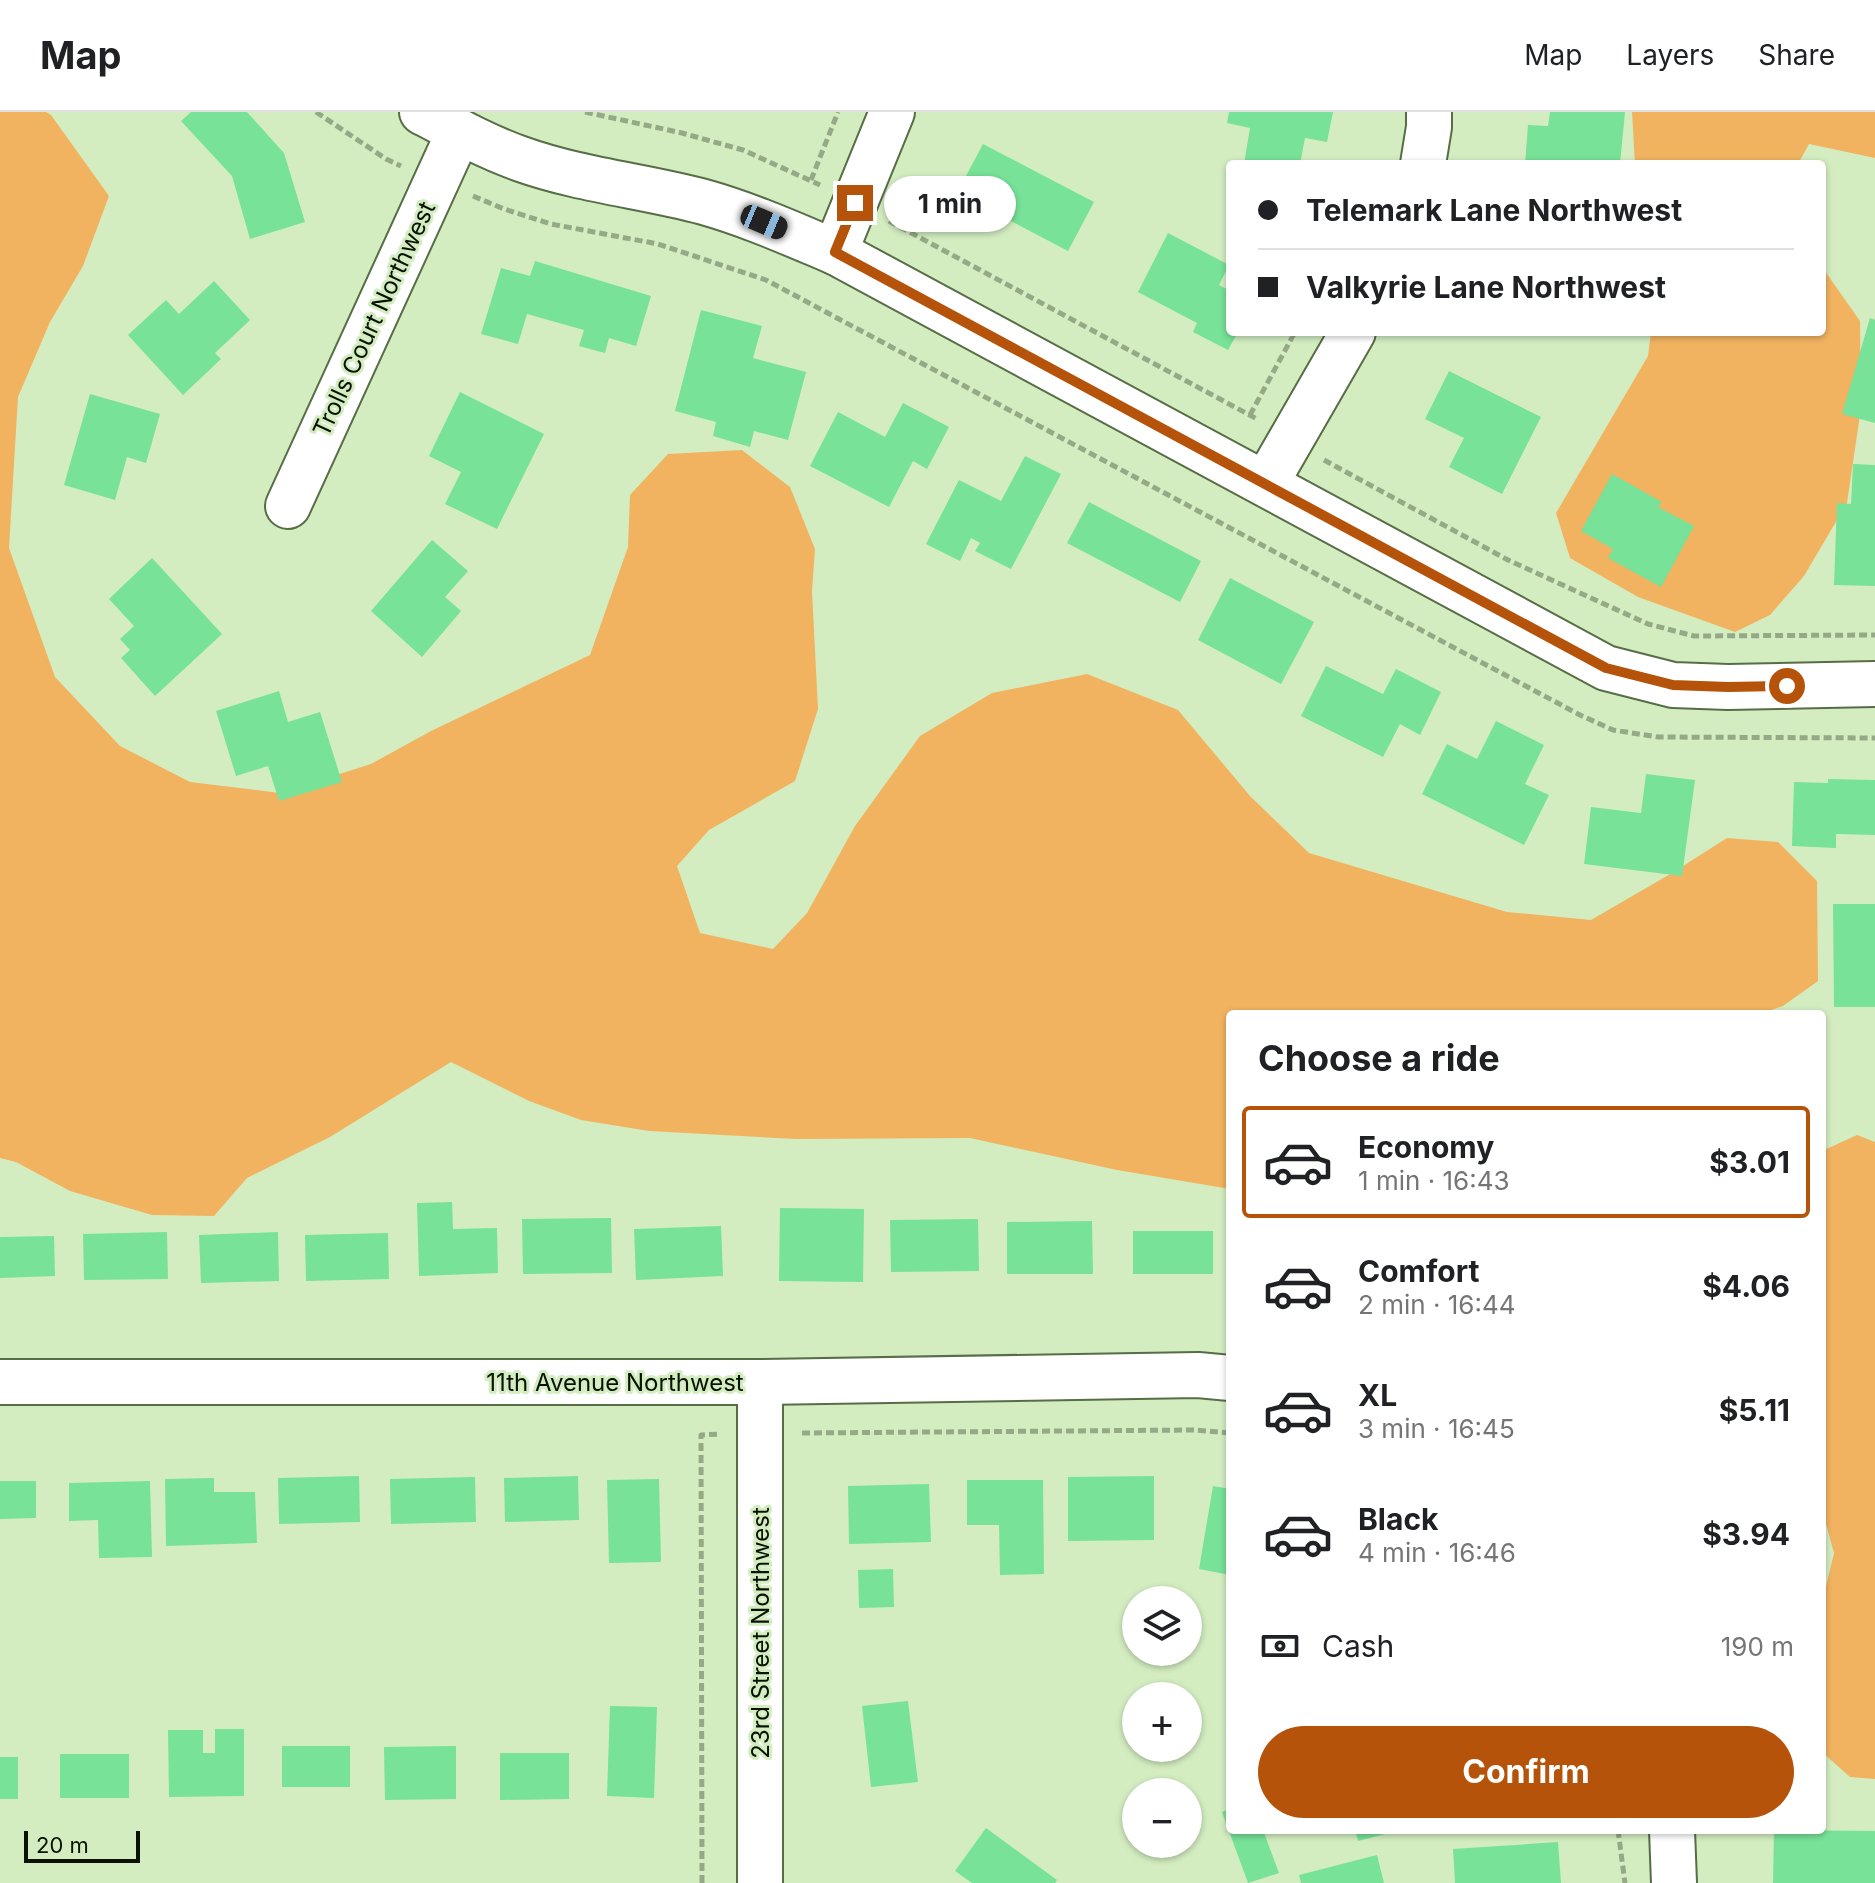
<!DOCTYPE html>
<meta charset="utf-8">
<style>
body{margin:0;font-family:Inter,sans-serif;background:#f2f2f2;color:#202124;height:100vh;display:flex;flex-direction:column;font-size:30px;white-space:nowrap}
*{box-sizing:border-box;margin:0}
p{font-size:26px;color:#757577}
.icon{flex:none;width:44px;height:44px;fill:none;stroke:currentColor;stroke-width:2;stroke-linecap:round;stroke-linejoin:round}
.map{position:relative;flex:1;overflow:hidden}
.details{position:absolute;left:1226px;top:898px;width:600px;height:824px;display:flex;flex-direction:column;background:#fff;border-radius:8px;box-shadow:0 2px 6px #0004}
.details>*{flex:none}
.guide{position:absolute;left:1226px;top:48px;width:600px;height:176px;border-radius:8px;box-shadow:0 2px 6px #0004;display:grid;align-content:center;height:176px;padding:0 32px;background:#fff}
.controls{position:absolute;left:1122px;top:1474px;display:grid;gap:16px}
.controls a{display:grid;place-items:center;width:80px;height:80px;border-radius:50%;background:#fff;box-shadow:0 2px 6px #0004;font-size:40px}
.scale{position:absolute;left:24px;bottom:20px;width:116px;box-sizing:border-box;padding-left:8px;border:4px solid #0a1204;border-top:0;font-size:22px;line-height:28px;white-space:nowrap;color:#0a1204;-webkit-text-stroke:6px #d3edc1;paint-order:stroke}
.end{position:absolute;width:36px;height:36px;margin:-18px;border:10px solid #b45309;background:#fff;box-shadow:0 0 0 4px #fff}
.from{border-radius:50%}
.bubble{position:absolute;height:56px;border-radius:28px;background:#fff;box-shadow:0 2px 6px #0004;font-size:26px;font-weight:700;line-height:56px;text-align:center}
.car{position:absolute;width:24px;height:48px;margin:-24px -12px;border-radius:10px;box-shadow:0 0 6px 2px #0007;background:linear-gradient(#222 24%,#8ab4d8 0 40%,#222 0 76%,#8ab4d8 0 86%,#222 0)}
.guide b{display:flex;align-items:center;gap:28px;height:76px;font-size:30px}
.guide b+b{border-top:2px solid #e0e0e0}
.guide i{width:20px;height:20px;background:#202124}
ul{padding:0;list-style:none}
li{display:flex;align-items:center;gap:24px;height:112px;margin:0 16px 12px;padding:0 16px;border:4px solid transparent;border-radius:8px}
li div{flex:1}
li b{display:block;font-size:30px}
li em{font-style:normal;font-weight:700}
li.on{border-color:#b45309}
li>.icon{width:72px;height:72px;stroke-width:1.5}
h2{padding:0 32px;font-size:36px;line-height:96px}
.pay{display:flex;align-items:center;gap:20px;height:88px;padding:0 32px;font-size:30px}
.pay p{margin-inline-start:auto}
.cta{display:flex;gap:16px;margin-top:auto;padding:16px 32px}
.cta a{flex:1;height:92px;border-radius:48px;background:#b45309;color:#fff;font-size:32px;font-weight:700;line-height:92px;text-align:center}
header{display:flex;align-items:center;gap:48px;box-sizing:border-box;height:112px;padding:0 40px;background:#fff;border-bottom:2px solid #e0e0e0}
header strong{font-size:38px}
nav{display:flex;gap:44px;margin-inline-start:auto;font-size:28px}
.map>svg:first-child{display:block}
.green{fill:#f1b360}
.building{fill:#77e298}
.lines{fill:none;stroke-linecap:round;stroke-linejoin:round}
.minor-casing{stroke:#576d46;stroke-width:48}
.path{stroke:#95a986;stroke-width:5;stroke-dasharray:8 4;stroke-linecap:butt}
.minor{stroke:#fff;stroke-width:44}
.route{stroke:#b45309;stroke-width:10}
.labels{text-anchor:middle;dominant-baseline:central;stroke-width:6;stroke-linejoin:round;paint-order:stroke}
.street-label{font-size:24px;fill:#0a1204;stroke:#d3edc1}
</style>
<header>
<strong>Map</strong>
<nav><a>Map</a><a>Layers</a><a>Share</a></nav>
</header>
<div class="map">
<svg width="1875" height="1771" viewBox="0 0 1875 1771">
<rect width="100%" height="100%" fill="#d3edc1"/>
<g class="green">
<polygon points="0,0 46,0 51,3 109,84 83,154 50,210 18,285 9,436 55,565 120,634 190,670 280,681 371,652 431,619 590,543 628,435 630,383 668,342 742,338 790,375 815,437 812,479 818,597 795,669 709,718 677,754 700,821 773,837 807,801 855,714 920,624 992,581 1087,562 1178,598 1250,684 1309,741 1507,800 1591,808 1672,761 1727,726 1778,730 1817,769 1818,869 1783,894 1759,902 1230,902 1230,1077 1117,1058 970,1026 796,1027 649,1019 581,1008 529,989 451,950 330,1025 247,1066 214,1104 152,1103 70,1079 16,1050 0,1046"/>
<polygon points="1632,0 1875,0 1875,46 1809,32 1798,52 1635,52"/>
<polygon points="1822,155 1860,209 1861,296 1847,391 1804,464 1770,503 1735,520 1638,485 1570,446 1556,401 1648,244 1651,220 1822,220"/>
<polygon points="1857,1023 1875,1030 1875,1667 1850,1665 1822,1640 1822,1491 1834,1441 1822,1397 1822,1039"/>
</g>
<g class="building">
<polygon points="191,0 247,0 284,41 305,110 250,127 232,64 181,9"/>
<polygon points="1229,0 1333,0 1327,30 1305,26 1300,52 1244,52 1250,16 1227,11"/>
<polygon points="1550,0 1625,0 1620,52 1525,52 1528,13 1548,14"/>
<polygon points="983,32 1094,90 1068,139 957,81"/>
<polygon points="1168,121 1229,153 1219,173 1230,179 1230,220 1238,220 1228,238 1193,220 1197,211 1138,180"/>
<polygon points="535,149 651,184 636,234 609,226 605,241 579,234 584,218 527,202 518,232 481,222 501,156 530,164"/>
<polygon points="214,169 250,208 215,241 221,247 183,283 128,223 166,188 179,202"/>
<polygon points="701,198 762,214 753,246 806,260 788,328 754,319 750,335 713,324 716,310 675,299"/>
<polygon points="1870,206 1875,208 1875,311 1842,302"/>
<polygon points="1449,259 1541,305 1502,382 1449,355 1464,326 1425,307"/>
<polygon points="460,280 544,322 497,417 445,392 461,360 429,344"/>
<polygon points="90,282 160,302 146,351 127,345 115,388 64,373"/>
<polygon points="903,291 949,315 927,357 913,349 889,395 810,354 838,300 885,325"/>
<polygon points="1025,344 1061,362 1011,457 975,439 980,431 971,426 960,449 926,432 959,368 1001,389"/>
<polygon points="1853,352 1875,353 1875,474 1834,473 1837,391 1851,392"/>
<polygon points="1612,362 1662,390 1658,395 1694,414 1661,475 1608,446 1613,437 1581,419"/>
<polygon points="1089,390 1201,449 1180,490 1067,431"/>
<polygon points="432,428 468,459 445,485 461,499 422,545 371,499"/>
<polygon points="152,446 222,522 155,584 121,546 130,538 120,527 134,514 109,487"/>
<polygon points="1230,466 1314,510 1281,572 1198,528"/>
<polygon points="1326,554 1383,582 1396,557 1441,580 1420,623 1400,612 1383,645 1301,604"/>
<polygon points="279,579 288,610 320,600 342,670 279,689 268,654 236,664 216,599"/>
<polygon points="1496,609 1544,633 1525,672 1549,683 1524,733 1422,682 1447,632 1477,647"/>
<polygon points="1646,662 1695,668 1682,764 1584,752 1591,695 1641,701"/>
<polygon points="1828,667 1875,668 1875,723 1836,722 1836,736 1792,734 1794,670 1828,671"/>
<polygon points="1833,792 1875,792 1875,895 1834,895"/>
<polygon points="452,1090 453,1117 497,1116 498,1161 419,1164 417,1091"/>
<polygon points="780,1096 864,1097 863,1170 779,1169"/>
<polygon points="611,1106 612,1161 523,1162 522,1107"/>
<polygon points="978,1107 979,1159 891,1160 890,1108"/>
<polygon points="1092,1109 1093,1162 1007,1162 1007,1110"/>
<polygon points="721,1114 723,1164 636,1168 634,1117"/>
<rect x="1133" y="1119" width="80" height="43"/>
<polygon points="167,1120 168,1167 84,1168 83,1122"/>
<polygon points="278,1120 279,1169 201,1171 199,1123"/>
<polygon points="388,1121 389,1167 306,1169 305,1123"/>
<polygon points="54,1124 55,1164 0,1166 0,1125"/>
<polygon points="359,1364 360,1410 279,1412 278,1366"/>
<polygon points="578,1364 579,1408 505,1410 504,1366"/>
<polygon points="1154,1364 1154,1428 1068,1429 1068,1365"/>
<polygon points="475,1365 476,1410 391,1412 390,1367"/>
<polygon points="214,1366 214,1380 255,1380 257,1431 166,1434 165,1367"/>
<polygon points="659,1367 661,1450 609,1451 607,1368"/>
<polygon points="967,1368 1043,1368 1044,1462 1000,1463 999,1413 967,1413"/>
<polygon points="0,1369 36,1369 36,1406 0,1407"/>
<polygon points="150,1369 152,1445 99,1446 98,1408 69,1409 69,1371"/>
<polygon points="929,1372 931,1430 849,1432 848,1374"/>
<polygon points="1213,1374 1230,1377 1230,1463 1199,1457"/>
<polygon points="893,1457 894,1495 859,1496 858,1458"/>
<polygon points="908,1589 918,1670 871,1675 862,1594"/>
<polygon points="610,1594 657,1595 654,1686 607,1684"/>
<polygon points="215,1617 244,1617 244,1684 169,1685 168,1618 203,1618 203,1641 215,1641"/>
<rect x="282" y="1634" width="68" height="41"/>
<polygon points="456,1634 456,1687 385,1688 384,1635"/>
<polygon points="500,1641 569,1641 569,1687 500,1688"/>
<rect x="60" y="1642" width="69" height="44"/>
<rect x="0" y="1645" width="18" height="42"/>
<polygon points="1230,1697 1230,1718 1263,1718 1279,1761 1248,1771 1222,1700"/>
<polygon points="986,1716 1057,1768 1055,1771 972,1771 955,1759"/>
<polygon points="1355,1718 1397,1718 1397,1719 1358,1729"/>
<polygon points="1774,1718 1875,1719 1875,1771 1773,1771"/>
<polygon points="1558,1730 1561,1771 1455,1771 1453,1737"/>
<polygon points="1377,1743 1384,1771 1301,1771 1299,1763"/>
</g>
<g class="lines">
<defs>
<g id="minor">
<path d="M422,0C454,17 487,35 521,47C580,68 644,74 704,90C750,103 792,122 835,140L1606,556L1673,573L1728,575L1875,572"/>
<polyline points="1423,52 1429,15 1429,0"/>
<polyline points="835,140 892,0"/>
<polyline points="1266,371 1353,220"/>
<polyline points="288,394 459,20"/>
<polyline points="0,1270 760,1270 1198,1263 1230,1266"/>
<polyline points="1672,1718 1674,1771"/>
<polyline points="760,1771 760,1270"/>
</g>
</defs>
<use href="#minor" class="minor-casing"/>
<g class="path">
<polyline points="316,0 386,47 401,54"/>
<polyline points="585,0 682,21 743,38 820,73"/>
<polyline points="811,68 838,0"/>
<polyline points="473,84 504,97 551,112 658,132 766,168 1580,603 1613,618 1658,625 1875,626"/>
<polyline points="889,109 1257,307"/>
<polyline points="1250,303 1295,220"/>
<polyline points="1324,348 1508,448 1648,512 1694,524 1875,523"/>
<polyline points="802,1321 1195,1318 1230,1321"/>
<polyline points="1618,1718 1625,1771"/>
<polyline points="702,1771 701,1323 720,1322"/>
</g>
<use href="#minor" class="minor"/>
</g>
<g class="lines">
<polyline class="route" points="855,91 835,140 1606,556 1673,573 1728,575 1787,574"/>
</g>
<g class="labels">
<g class="street-label">
<text transform="translate(374 207) rotate(-65)">Trolls Court Northwest</text>
<text x="615" y="1270">11th Avenue Northwest</text>
<text transform="translate(760 1521) rotate(-90)">23rd Street Northwest</text>
</g>
</g>
</svg>
<div class="controls">
<a><svg class="icon" aria-label="layers" viewBox="0 0 24 24"><path d="M12 4l9 5-9 5-9-5zM3 14l9 5 9-5"/></svg></a>
<a>+</a>
<a>−</a>
</div>
<div class="scale">20 m</div>
<i class="end from" style="left:1787px;top:574px"></i>
<i class="end" style="left:855px;top:91px"></i>
<div class="bubble" style="left:884px;top:64px;width:132px">1 min</div>
<i class="car" style="left:764px;top:110px;rotate:113deg"></i>
<div class="guide">
<b><i class="from"></i>Telemark Lane Northwest</b>
<b><i></i>Valkyrie Lane Northwest</b>
</div>
<section class="details">
<h2>Choose a ride</h2>
<ul>
<li class="on"><svg class="icon" aria-label="car" viewBox="0 0 24 24"><path d="M5 17H2v-5l4-1 3-4h7l3 4 3 1v5h-3M9 17h6M6 11h13"/><circle cx="7" cy="17" r="2"/><circle cx="17" cy="17" r="2"/></svg><div><b>Economy</b><p>1 min · 16:43</p></div><em>$3.01</em></li>
<li><svg class="icon" aria-label="car" viewBox="0 0 24 24"><path d="M5 17H2v-5l4-1 3-4h7l3 4 3 1v5h-3M9 17h6M6 11h13"/><circle cx="7" cy="17" r="2"/><circle cx="17" cy="17" r="2"/></svg><div><b>Comfort</b><p>2 min · 16:44</p></div><em>$4.06</em></li>
<li><svg class="icon" aria-label="car" viewBox="0 0 24 24"><path d="M5 17H2v-5l4-1 3-4h7l3 4 3 1v5h-3M9 17h6M6 11h13"/><circle cx="7" cy="17" r="2"/><circle cx="17" cy="17" r="2"/></svg><div><b>XL</b><p>3 min · 16:45</p></div><em>$5.11</em></li>
<li><svg class="icon" aria-label="car" viewBox="0 0 24 24"><path d="M5 17H2v-5l4-1 3-4h7l3 4 3 1v5h-3M9 17h6M6 11h13"/><circle cx="7" cy="17" r="2"/><circle cx="17" cy="17" r="2"/></svg><div><b>Black</b><p>4 min · 16:46</p></div><em>$3.94</em></li>
</ul>
<div class="pay"><svg class="icon" aria-label="cash" viewBox="0 0 24 24"><path d="M3 7h18v10H3z"/><circle cx="12" cy="12" r="2"/></svg>Cash<p>190 m</p></div>
<div class="cta"><a>Confirm</a></div>
</section>
</div>
